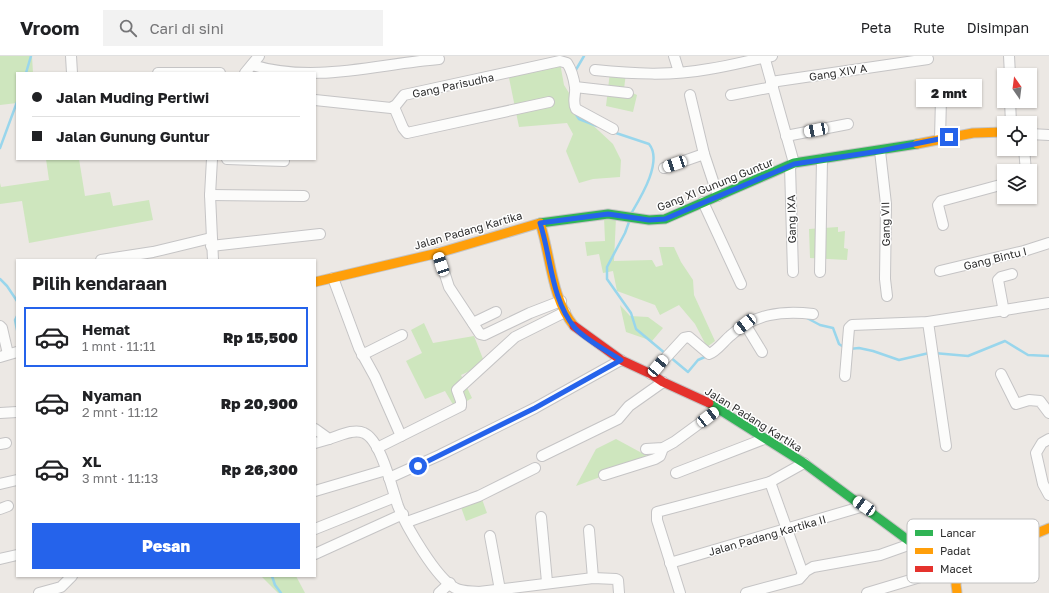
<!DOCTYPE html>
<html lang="id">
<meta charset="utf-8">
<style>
body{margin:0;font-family:"Golos Text",sans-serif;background:#f2f2f2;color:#202124;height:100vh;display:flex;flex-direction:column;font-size:15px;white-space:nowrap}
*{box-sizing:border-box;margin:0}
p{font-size:13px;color:#757577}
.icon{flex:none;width:22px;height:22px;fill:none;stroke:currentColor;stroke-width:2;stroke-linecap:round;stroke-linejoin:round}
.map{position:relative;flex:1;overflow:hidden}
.details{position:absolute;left:16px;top:203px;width:300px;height:318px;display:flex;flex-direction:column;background:#fff;border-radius:0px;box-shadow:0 1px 3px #0004}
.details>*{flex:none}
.hud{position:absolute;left:16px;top:16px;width:300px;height:88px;border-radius:0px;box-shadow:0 1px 3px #0004;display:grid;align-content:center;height:88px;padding:0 16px;background:#fff}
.needle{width:26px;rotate:346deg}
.fabs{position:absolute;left:997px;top:12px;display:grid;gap:8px}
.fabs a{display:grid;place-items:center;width:40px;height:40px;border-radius:0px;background:#fff;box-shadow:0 1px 3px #0004;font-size:20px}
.end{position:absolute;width:18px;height:18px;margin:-9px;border:5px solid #2563eb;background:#fff;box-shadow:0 0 0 2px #fff}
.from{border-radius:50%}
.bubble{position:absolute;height:28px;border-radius:0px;background:#fff;box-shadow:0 1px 3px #0004;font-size:13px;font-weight:800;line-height:28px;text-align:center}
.car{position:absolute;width:12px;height:24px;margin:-12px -6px;border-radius:5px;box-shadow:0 0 3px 1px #0007;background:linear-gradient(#fff 24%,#345 0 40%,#fff 0 76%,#345 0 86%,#fff 0)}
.hud b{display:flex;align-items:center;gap:14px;height:38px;font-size:15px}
.hud b+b{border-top:1px solid #e0e0e0}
.hud i{width:10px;height:10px;background:#202124}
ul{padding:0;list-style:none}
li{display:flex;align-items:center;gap:12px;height:60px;margin:0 8px 6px;padding:0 8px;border:2px solid transparent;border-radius:0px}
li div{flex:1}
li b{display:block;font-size:15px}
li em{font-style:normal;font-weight:800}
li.selected{border-color:#2563eb}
li>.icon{width:36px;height:36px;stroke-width:1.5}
h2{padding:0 16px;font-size:18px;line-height:48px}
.button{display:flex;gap:8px;margin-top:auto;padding:8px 16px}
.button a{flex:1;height:46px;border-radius:0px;background:#2563eb;color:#fff;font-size:16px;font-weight:800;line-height:46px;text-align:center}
header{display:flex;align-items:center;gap:24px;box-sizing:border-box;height:56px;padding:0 20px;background:#fff;border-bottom:1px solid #e0e0e0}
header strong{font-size:19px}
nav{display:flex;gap:22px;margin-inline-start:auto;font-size:14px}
.search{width:280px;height:36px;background:#f2f2f2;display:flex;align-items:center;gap:10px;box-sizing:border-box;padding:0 14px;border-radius:0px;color:#757577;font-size:15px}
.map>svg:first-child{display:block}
.green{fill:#cee6be}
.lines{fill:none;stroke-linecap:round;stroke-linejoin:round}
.stream{stroke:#99d6ec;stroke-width:2.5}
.street-casing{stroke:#c5c4c5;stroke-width:12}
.fast-casing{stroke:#c5c4c5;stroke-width:11}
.slow-casing{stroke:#c5c4c5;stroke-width:11}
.jam-casing{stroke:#c5c4c5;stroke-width:11}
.street{stroke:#fcfcfb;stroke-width:10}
.fast{stroke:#30b455;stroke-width:9}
.slow{stroke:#ff9f0a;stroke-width:9}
.jam{stroke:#e5322d;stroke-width:9}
.route{stroke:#2563eb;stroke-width:5}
.labels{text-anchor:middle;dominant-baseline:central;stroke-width:3;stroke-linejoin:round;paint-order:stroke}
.street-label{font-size:11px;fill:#2e2e2e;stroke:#fff}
.key{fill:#fff;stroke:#c0c0c0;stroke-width:1}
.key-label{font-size:11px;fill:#2e2e2e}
</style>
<header>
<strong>Vroom</strong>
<div class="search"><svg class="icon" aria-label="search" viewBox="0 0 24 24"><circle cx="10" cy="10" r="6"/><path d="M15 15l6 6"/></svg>Cari di sini</div>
<nav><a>Peta</a><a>Rute</a><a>Disimpan</a></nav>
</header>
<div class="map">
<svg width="1049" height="537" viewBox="0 0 1049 537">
<rect width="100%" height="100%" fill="#ece8e4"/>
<g class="green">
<polygon points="0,0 32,0 33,17 17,17 17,47 0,49"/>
<polygon points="560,7 564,29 584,61 613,88 621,104 620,121 593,123 579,127 566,95 573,78 567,67 519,71 508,17"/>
<polygon points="610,16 626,17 624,33 637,39 633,56 606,50"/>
<polygon points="46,103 79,103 85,140 110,136 113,150 149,144 153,164 29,187 22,145 0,148 0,127 1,131 49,124"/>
<polygon points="604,161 616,161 614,205 652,204 656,211 663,209 659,191 674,191 681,206 693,224 694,239 715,285 707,291 695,268 679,249 660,259 655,249 617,235 613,215 603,217 599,198 587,200 585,186 605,185"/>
<polygon points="838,171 838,176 845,175 844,192 848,193 847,204 810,202 809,173"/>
<polygon points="620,249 630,260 648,261 663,272 652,285 626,276"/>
<polygon points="424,267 433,287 474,280 485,308 461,319 472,342 455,352 445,335 425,343 406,305 422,297 411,274"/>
<polygon points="616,383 651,402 576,430 596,393"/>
<polygon points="479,435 487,457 466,465 458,443"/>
<polygon points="261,520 296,520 305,537 278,537"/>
</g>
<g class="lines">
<g class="stream">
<polyline points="26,17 31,0"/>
<polyline points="574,17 584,0"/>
<polyline points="575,57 579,63 597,70"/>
<path d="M613,76L649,88C663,105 641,141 632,156"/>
<polyline points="0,92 17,46"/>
<polyline points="629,166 625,177 607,211 607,223 631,257 636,273 666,298"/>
<polyline points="0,223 7,230 17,245"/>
<polyline points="17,260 15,264 17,274"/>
<polyline points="805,261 820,269 833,272 839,288 845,292"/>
<polyline points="849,293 859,292 873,295 899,304 929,297"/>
<polyline points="934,297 968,300 1005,285 1028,299 1049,300"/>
<polyline points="670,301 688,316 698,304 707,300"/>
<polyline points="272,520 275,529 281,537"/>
</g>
<defs>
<g id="street">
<polyline points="71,0 72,17"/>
<polyline points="674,0 679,16"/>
<polyline points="764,0 794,107"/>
<polyline points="1009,0 1010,19"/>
<path d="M252,9C314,28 377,8 439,3"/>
<path d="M595,14C633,18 671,20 709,13C730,10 751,4 772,0"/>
<polyline points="158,17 220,17"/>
<polyline points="245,17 259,0"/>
<polyline points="771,26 928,3"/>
<polyline points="575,31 628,37"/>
<polyline points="690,39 704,98 718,140"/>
<polyline points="731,39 773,31"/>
<path d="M315,44L391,52L396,49L404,39L560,5L567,7C571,13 574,24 575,31C576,39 572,46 576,53L613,73"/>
<polyline points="1010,45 1011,67"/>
<polyline points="394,51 403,72 407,77 549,46"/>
<polyline points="1030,78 1049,79"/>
<polyline points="786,80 848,68"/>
<polyline points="940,83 941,42"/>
<polyline points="1024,93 1026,115"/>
<polyline points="880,95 886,148 885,223 887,240"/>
<polyline points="212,103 210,139 213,204"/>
<polyline points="227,103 284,105"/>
<polyline points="790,110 793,216"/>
<polyline points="664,112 704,98"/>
<polyline points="210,139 304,140"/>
<polyline points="703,146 741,228"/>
<polyline points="943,169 938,149 941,145 1004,128"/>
<polyline points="211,190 320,178"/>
<polyline points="438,197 449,231 480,278 484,279 530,257 561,245"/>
<polyline points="101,204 153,196 211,182"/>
<polyline points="940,215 1024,195 1049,187"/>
<polyline points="820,216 822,103"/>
<polyline points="333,222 359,292 375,321 401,380"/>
<polyline points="1004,256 998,224 1001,221 1012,218"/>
<polyline points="928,266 946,390"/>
<polyline points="473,267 496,256"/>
<polyline points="745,268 762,296"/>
<polyline points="0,270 2,272 8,298"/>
<polyline points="362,299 402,279"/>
<polyline points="0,301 17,296"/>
<path d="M651,318L684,282L689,281L709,298C716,296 724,285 730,280C754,258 782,254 813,258"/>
<polyline points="1001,318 1016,348 1029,344 1040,345 1049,357"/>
<polyline points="845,320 849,272 852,269 928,266 1049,247"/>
<polyline points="0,357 17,356"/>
<path d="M315,373L329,383C339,380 354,372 364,377C381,384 392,433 398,450C406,470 436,522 455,532C462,536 471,535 479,536L593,522L616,523L618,524L619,537"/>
<polyline points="1049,383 1042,387 1036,397 1043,428 1049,439"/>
<polyline points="315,387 329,383"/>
<polyline points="0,388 6,387"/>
<polyline points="377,392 461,350 461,345 457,334 515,281 565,256"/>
<polyline points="646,393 663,392 674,386 719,353"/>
<polyline points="542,400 618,363 629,350 663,326"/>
<polyline points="676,417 764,383"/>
<polyline points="604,419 655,403 660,400 663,392"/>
<polyline points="389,422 440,399 535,352 621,304"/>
<polyline points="770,426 803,518"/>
<polyline points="0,428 17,424"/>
<polyline points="315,435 386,414"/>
<polyline points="0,453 8,450"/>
<polyline points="541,461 547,526"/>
<polyline points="407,466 479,440 535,412"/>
<polyline points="315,473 395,441"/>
<polyline points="589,474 593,522"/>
<polyline points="490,480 500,534"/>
<polyline points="315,498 403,458"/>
<polyline points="0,503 17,499"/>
<polyline points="670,507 864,450"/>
<polyline points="39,537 61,531 72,520"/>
<polyline points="439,537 450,527"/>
<polyline points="680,537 657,464 657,456 770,426 804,407"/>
<polyline points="746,537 799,523 806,515 813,511 880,499 911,488"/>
<polyline points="867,537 947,513"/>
</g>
<g id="fast">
<polyline points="540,167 608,158 649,164 665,163 794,107 917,88"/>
<polyline points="709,347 804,407 947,513 957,523"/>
</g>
<g id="slow">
<polyline points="917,88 973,77 1004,76"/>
<path d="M315,226L438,197L540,167C551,200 551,242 574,270"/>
<path d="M957,537C957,534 956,530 956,528C959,509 1031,480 1049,472"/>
</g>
<polyline id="jam" points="574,270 621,304 651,318 663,326 709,347"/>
</defs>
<use href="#street" class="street-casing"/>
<use href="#fast" class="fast-casing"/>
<use href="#slow" class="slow-casing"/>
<use href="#jam" class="jam-casing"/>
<use href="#street" class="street"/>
<use href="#fast" class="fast"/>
<use href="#slow" class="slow"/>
<use href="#jam" class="jam"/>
</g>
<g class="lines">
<path class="route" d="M418,410L535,352L621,304C606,294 587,285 575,272C551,244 551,200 540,167L608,158L649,164L665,163L794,108L880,95L949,81"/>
</g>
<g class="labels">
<g class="street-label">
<text transform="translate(838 16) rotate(-9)">Gang XIV A</text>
<text transform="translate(453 29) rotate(-12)">Gang Parisudha</text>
<text transform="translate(715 128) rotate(-22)">Gang XI Gunung Guntur</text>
<text transform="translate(791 163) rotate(-91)">Gang IXA</text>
<text transform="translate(885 168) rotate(-91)">Gang VII</text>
<text transform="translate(468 174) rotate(-16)">Jalan Padang Kartika</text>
<text transform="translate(995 202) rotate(-14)">Gang Bintu I</text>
<text transform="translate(754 363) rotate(32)">Jalan Padang Kartika</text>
<text transform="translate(767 479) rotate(-16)">Jalan Padang Kartika II</text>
</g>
</g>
<rect x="907" y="463" width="132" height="64" rx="6" class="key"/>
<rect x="915" y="474" width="18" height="6" fill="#30b455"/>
<rect x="915" y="492" width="18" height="6" fill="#ff9f0a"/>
<rect x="915" y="510" width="18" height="6" fill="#e5322d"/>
<g class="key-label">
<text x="940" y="481">Lancar</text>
<text x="940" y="499">Padat</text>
<text x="940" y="517">Macet</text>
</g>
</svg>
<div class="fabs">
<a><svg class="needle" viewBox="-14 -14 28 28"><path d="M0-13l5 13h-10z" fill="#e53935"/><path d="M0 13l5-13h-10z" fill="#757577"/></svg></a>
<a><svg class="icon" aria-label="locate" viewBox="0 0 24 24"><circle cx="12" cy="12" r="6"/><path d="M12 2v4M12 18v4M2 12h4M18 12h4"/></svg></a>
<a><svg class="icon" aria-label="layers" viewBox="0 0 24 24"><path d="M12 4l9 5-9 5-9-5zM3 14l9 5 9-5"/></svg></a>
</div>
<i class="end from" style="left:418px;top:410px"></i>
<i class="end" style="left:949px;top:81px"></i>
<div class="bubble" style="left:916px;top:23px;width:66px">2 mnt</div>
<i class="car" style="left:816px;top:74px;rotate:259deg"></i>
<i class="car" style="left:675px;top:108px;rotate:251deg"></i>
<i class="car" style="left:441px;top:208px;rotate:342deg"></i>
<i class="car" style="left:745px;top:268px;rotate:232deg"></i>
<i class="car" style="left:658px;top:310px;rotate:40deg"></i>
<i class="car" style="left:708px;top:361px;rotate:52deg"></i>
<i class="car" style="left:864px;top:450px;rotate:305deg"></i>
<div class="hud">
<b><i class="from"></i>Jalan Muding Pertiwi</b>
<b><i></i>Jalan Gunung Guntur</b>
</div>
<section class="details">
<h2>Pilih kendaraan</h2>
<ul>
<li class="selected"><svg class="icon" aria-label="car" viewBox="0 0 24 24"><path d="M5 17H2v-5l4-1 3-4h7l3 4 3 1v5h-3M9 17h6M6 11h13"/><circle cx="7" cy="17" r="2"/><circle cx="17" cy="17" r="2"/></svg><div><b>Hemat</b><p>1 mnt · 11:11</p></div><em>Rp 15,500</em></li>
<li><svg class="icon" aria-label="car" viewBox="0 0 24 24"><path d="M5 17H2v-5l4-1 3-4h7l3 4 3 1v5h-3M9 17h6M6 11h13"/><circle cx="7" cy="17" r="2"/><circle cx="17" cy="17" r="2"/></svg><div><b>Nyaman</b><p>2 mnt · 11:12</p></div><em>Rp 20,900</em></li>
<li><svg class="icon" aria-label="car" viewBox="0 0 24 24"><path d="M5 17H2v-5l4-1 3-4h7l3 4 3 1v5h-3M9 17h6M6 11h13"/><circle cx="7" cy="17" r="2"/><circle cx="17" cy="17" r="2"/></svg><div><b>XL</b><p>3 mnt · 11:13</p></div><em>Rp 26,300</em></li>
</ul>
<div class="button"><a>Pesan</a></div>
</section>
</div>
